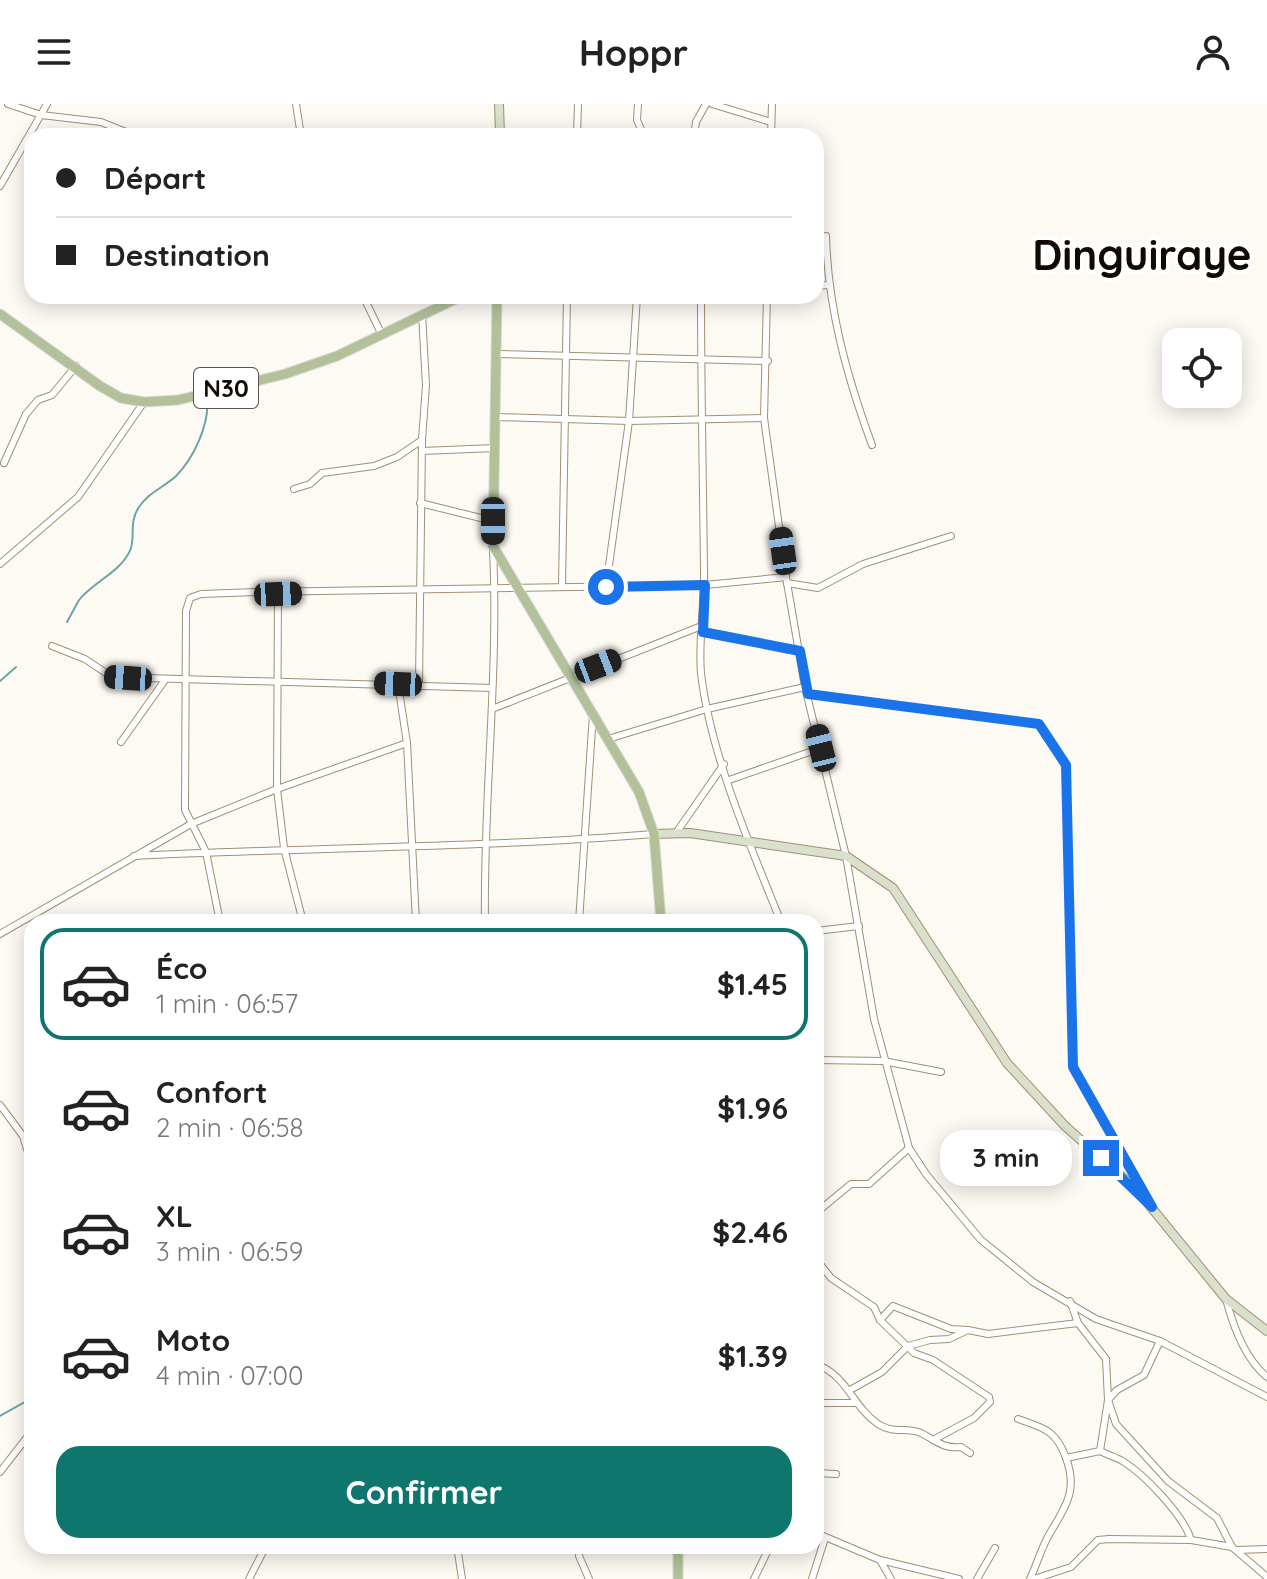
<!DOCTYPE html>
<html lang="fr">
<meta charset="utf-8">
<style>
body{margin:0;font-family:Quicksand,sans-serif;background:#f2f2f2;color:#222;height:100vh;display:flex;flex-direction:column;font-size:30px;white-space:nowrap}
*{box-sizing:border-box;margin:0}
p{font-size:26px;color:#767676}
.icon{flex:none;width:44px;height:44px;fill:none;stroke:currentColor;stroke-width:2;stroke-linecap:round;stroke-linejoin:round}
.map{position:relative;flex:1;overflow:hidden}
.panel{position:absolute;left:24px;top:810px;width:800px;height:640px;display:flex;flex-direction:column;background:#fff;border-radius:24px;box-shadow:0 4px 20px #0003}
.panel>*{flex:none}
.guide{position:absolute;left:24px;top:24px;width:800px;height:176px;border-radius:24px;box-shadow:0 4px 20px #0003;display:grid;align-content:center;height:176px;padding:0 32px;background:#fff}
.buttons{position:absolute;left:1162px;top:224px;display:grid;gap:16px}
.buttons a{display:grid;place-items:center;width:80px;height:80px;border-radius:16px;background:#fff;box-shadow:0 4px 20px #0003;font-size:40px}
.end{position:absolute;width:36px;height:36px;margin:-18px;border:10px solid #1a73e8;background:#fff;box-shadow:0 0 0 4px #fff}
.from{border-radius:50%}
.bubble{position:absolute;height:56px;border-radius:24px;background:#fff;box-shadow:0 4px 20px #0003;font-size:26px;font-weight:700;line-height:56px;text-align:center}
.car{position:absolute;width:24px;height:48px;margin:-24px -12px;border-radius:10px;box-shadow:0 0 6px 2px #0007;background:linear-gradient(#222 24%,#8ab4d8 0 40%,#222 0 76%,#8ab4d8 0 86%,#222 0)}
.guide b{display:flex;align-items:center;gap:28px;height:76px;font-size:30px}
.guide b+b{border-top:2px solid #e0e0e0}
.guide i{width:20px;height:20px;background:#222}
ul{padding:14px 0 0;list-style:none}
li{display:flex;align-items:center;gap:24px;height:112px;margin:0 16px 12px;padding:0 16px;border:4px solid transparent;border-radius:24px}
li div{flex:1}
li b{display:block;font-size:30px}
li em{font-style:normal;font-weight:700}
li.current{border-color:#0f766e}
li>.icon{width:72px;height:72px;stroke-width:1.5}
.button{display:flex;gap:16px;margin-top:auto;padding:16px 32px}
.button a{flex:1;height:92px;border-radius:24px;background:#0f766e;color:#fff;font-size:32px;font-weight:700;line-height:92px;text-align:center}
header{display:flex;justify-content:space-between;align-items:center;height:104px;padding:0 32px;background:#fff;font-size:36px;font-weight:700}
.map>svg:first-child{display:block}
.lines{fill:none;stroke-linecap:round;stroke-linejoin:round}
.stream{stroke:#6aa6a5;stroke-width:2}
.street-casing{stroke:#a28f75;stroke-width:8}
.secondary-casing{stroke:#a28f75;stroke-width:10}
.primary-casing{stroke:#d9d8d7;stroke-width:11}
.street{stroke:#fff;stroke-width:6}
.secondary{stroke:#d9e0cc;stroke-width:8}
.primary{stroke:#b2c199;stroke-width:9}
.route{stroke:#1a73e8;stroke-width:10}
.labels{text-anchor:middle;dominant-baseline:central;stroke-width:8;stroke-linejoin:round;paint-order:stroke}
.shield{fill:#fff;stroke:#58544f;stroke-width:2}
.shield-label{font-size:24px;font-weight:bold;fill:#110a03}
.town-label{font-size:42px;font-weight:bold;fill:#110a03;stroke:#fff}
</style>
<header><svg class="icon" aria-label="menu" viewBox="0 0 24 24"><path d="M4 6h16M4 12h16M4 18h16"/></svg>Hoppr<svg class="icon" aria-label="person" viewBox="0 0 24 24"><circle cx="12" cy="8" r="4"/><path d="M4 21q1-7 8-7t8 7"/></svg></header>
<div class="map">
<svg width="1267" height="1475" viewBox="0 0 1267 1475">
<rect width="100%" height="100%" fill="#fdf9f3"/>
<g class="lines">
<g class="stream">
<path d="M67,518C71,511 75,503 79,496C93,478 123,467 131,444C135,430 129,418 139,403C149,388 163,384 176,372C194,354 210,319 207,294"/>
<polyline points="0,577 16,563"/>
<polyline points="0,1312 32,1294"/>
</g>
<defs>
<g id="street">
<polyline points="8,0 41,11 101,18 136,32"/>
<polyline points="296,0 301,32"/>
<polyline points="638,0 637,16 644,32"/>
<polyline points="712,0 771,18"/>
<polyline points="577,32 578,0"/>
<polyline points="694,32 696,18 706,0"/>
<polyline points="771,32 772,0"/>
<polyline points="0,82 47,0"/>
<path d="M826,132C828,205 847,273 872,341"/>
<polyline points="816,182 829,181"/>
<polyline points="363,192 382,231"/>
<path d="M701,192C701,283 703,375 704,466C705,500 698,536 701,569C710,649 751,744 781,818"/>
<polyline points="767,192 764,314 786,473 805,583 846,752 874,915 909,1044 926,1070 981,1136 1033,1178 1096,1215 1160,1237 1267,1293"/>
<polyline points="497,250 768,257"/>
<polyline points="496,313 629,317 764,314"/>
<polyline points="422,347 495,344"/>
<polyline points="4,359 26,310 38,296 52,291 76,262"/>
<polyline points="294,385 310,380 322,369 374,362 397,353 422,336"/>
<polyline points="420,399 493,417"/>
<polyline points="0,460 78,393 144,298"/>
<polyline points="787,479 818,484 863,460 951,432"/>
<polyline points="562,482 567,192"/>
<polyline points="606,483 629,317 637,192"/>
<polyline points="278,490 277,685 284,744 303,818"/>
<polyline points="703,528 800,547"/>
<polyline points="52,542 85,555 112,573 492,584"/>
<polyline points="398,580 407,639 416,818"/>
<polyline points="419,580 422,336 426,281 422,210"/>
<polyline points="808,590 1039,620 1066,661 1073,963 1147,1093"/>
<polyline points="492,605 704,521"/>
<polyline points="608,635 707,605 805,583"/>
<polyline points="121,638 165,576"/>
<polyline points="729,676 821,644"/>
<polyline points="676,729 724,660"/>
<path d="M134,752C307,743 481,744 654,730"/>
<polyline points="220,818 206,748 185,706 186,507 190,494 201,490 257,488 705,481 786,473"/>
<path d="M485,818C483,694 499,570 493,446"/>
<polyline points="579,818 593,610"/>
<polyline points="816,827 859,822"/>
<polyline points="0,830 191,720 277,685 407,639"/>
<polyline points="816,956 883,957 941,968"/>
<polyline points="0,1001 23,1032 32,1061"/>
<polyline points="816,1109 851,1080 869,1080 909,1044"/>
<polyline points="816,1155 831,1174 874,1203 880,1216 914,1249 933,1256 989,1293 990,1298 974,1314 933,1336"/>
<path d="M1226,1195C1233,1222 1245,1255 1267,1273"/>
<polyline points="1070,1197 1078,1219 1106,1255 1108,1296 1116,1320 1168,1377 1217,1414 1232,1443"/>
<polyline points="880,1216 893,1202 951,1225 968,1226"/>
<path d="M816,1260C848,1272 852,1302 878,1320C893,1330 907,1323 921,1329C937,1337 943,1345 961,1343L970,1349"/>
<polyline points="850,1286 882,1268 908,1242 930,1236 949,1235 968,1226 988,1230 1078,1219"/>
<polyline points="816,1303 824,1299 855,1299"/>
<path d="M1018,1315C1044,1324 1056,1326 1066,1354L1100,1347L1108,1296L1117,1286L1144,1271L1160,1237"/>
<path d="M1100,1347C1107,1351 1117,1353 1124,1358C1146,1372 1184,1412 1191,1436"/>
<polyline points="0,1368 32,1327"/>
<polyline points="816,1369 836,1370"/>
<polyline points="816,1429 880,1456 959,1475"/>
<polyline points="457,1442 462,1475"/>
<polyline points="580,1442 579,1452 589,1475"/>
<polyline points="1237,1446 1267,1445"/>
<polyline points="880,1456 891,1475"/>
<polyline points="249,1475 266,1442"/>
<polyline points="754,1475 770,1442"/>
<polyline points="812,1475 825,1434"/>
<polyline points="977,1475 995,1444"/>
<path d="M1030,1475C1037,1460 1042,1442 1050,1429C1066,1402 1078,1386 1066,1354"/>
<polyline points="1034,1475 1071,1463 1098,1436 1109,1435 1191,1436 1232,1443 1267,1473"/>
</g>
<g id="secondary">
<polyline points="499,0 500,32"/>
<polyline points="654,730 690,729 846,752 893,784 1007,959 1065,1022 1137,1086 1226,1195 1267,1227"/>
</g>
<g id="primary">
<polyline points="497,192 493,442 639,688 654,730 661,818"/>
<polyline points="0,210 100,282 121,294 144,298 178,296 285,270 337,252 462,192"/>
<polyline points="678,1442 678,1475"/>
</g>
</defs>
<use href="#street" class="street-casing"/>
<use href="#secondary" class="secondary-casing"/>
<use href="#primary" class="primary-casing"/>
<use href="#street" class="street"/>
<use href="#secondary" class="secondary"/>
<use href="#primary" class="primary"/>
</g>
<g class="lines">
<polyline class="route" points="606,483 705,481 703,528 800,547 808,590 1039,620 1066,661 1073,963 1152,1103 1101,1054"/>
</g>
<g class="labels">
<rect class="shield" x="194" y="264" width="64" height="40" rx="6"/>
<g class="shield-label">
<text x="226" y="284">N30</text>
</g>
<g class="town-label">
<text x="1142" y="150">Dinguiraye</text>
</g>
</g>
</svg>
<div class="buttons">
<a><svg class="icon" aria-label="locate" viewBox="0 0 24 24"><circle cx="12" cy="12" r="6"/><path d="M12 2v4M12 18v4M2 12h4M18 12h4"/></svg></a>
</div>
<i class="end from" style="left:606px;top:483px"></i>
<i class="end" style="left:1101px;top:1054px"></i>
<div class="bubble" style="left:940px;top:1026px;width:132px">3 min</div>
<i class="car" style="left:493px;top:417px;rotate:180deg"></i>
<i class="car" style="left:783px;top:447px;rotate:352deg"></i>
<i class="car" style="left:278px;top:490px;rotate:88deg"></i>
<i class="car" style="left:598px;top:562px;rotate:69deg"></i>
<i class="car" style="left:128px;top:574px;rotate:274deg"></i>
<i class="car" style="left:398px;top:580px;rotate:272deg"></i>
<i class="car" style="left:821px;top:644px;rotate:346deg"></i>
<div class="guide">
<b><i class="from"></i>Départ</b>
<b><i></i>Destination</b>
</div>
<section class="panel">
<ul>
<li class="current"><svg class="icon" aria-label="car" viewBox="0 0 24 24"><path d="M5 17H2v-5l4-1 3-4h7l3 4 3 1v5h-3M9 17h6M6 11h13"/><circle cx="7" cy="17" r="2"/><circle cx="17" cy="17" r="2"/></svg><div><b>Éco</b><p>1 min · 06:57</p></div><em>$1.45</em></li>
<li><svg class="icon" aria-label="car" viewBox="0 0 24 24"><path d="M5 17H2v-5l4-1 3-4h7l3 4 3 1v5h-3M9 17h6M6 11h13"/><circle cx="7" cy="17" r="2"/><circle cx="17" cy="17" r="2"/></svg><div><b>Confort</b><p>2 min · 06:58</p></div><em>$1.96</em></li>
<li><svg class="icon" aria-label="car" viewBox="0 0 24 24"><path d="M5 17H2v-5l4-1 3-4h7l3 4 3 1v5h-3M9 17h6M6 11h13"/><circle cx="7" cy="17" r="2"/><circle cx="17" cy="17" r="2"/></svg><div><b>XL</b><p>3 min · 06:59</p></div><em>$2.46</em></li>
<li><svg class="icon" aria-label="car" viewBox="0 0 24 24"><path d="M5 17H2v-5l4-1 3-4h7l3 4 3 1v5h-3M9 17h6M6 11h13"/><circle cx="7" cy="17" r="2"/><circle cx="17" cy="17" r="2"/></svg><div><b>Moto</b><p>4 min · 07:00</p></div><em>$1.39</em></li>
</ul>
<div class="button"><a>Confirmer</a></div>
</section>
</div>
